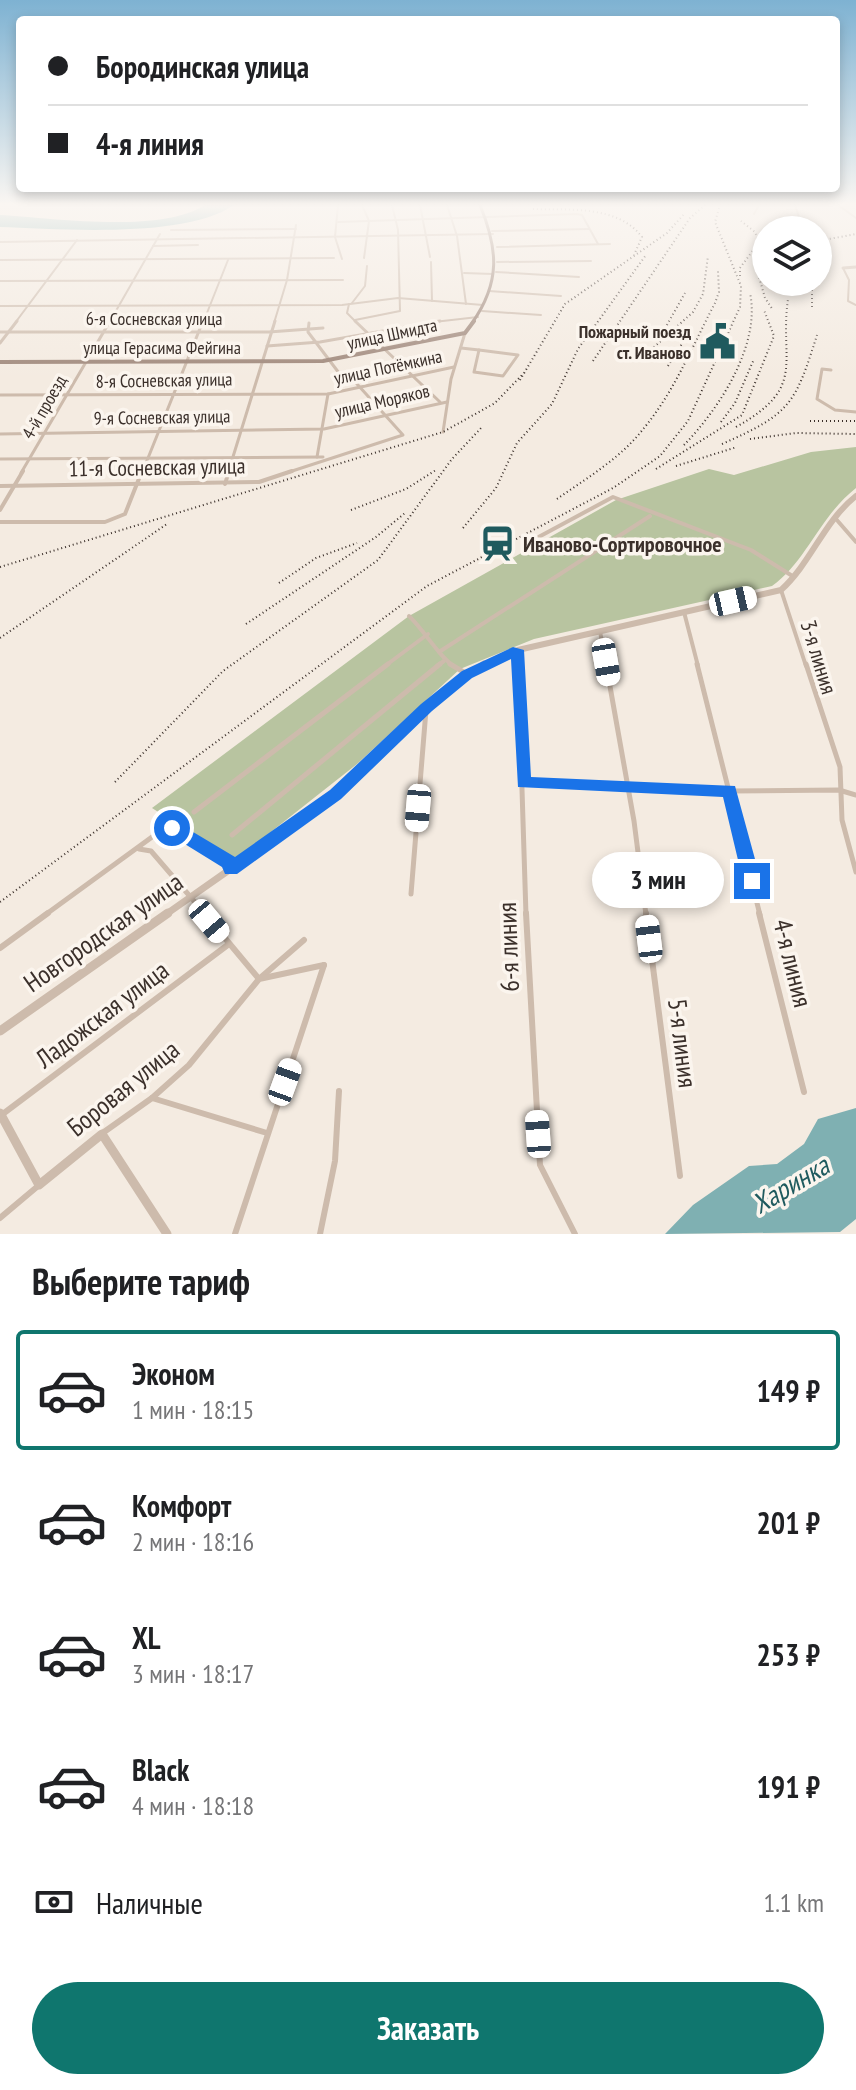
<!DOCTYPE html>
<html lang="ru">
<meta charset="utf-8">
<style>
body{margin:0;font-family:"PT Sans Narrow",sans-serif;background:#f6f6f6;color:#202124;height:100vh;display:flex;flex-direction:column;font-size:30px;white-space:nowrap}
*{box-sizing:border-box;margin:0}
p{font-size:26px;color:#757577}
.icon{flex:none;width:44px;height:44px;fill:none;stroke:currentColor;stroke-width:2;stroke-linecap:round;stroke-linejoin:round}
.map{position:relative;height:1234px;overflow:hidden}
.drawer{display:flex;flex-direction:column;background:#fff;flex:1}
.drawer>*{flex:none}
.banner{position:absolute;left:16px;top:16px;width:824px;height:176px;border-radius:8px;box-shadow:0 4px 12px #0003;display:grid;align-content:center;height:176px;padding:0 32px;background:#fff}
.buttons{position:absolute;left:752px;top:216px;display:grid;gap:16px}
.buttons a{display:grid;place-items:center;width:80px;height:80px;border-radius:50%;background:#fff;box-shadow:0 4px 12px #0003;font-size:40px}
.end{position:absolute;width:36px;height:36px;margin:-18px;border:10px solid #1a73e8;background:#fff;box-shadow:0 0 0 4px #fff}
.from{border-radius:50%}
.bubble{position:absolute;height:56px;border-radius:28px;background:#fff;box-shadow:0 4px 12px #0003;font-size:26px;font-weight:800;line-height:56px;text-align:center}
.car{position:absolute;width:24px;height:48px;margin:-24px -12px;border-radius:10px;box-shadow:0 0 6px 2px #0007;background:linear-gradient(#fff 24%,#345 0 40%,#fff 0 76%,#345 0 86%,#fff 0)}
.banner b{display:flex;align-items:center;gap:28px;height:76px;font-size:30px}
.banner b+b{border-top:2px solid #e0e0e0}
.banner i{width:20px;height:20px;background:#202124}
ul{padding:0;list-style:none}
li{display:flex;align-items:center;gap:24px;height:120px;margin:0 16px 12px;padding:0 16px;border:4px solid transparent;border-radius:8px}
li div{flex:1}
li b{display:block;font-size:30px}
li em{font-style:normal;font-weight:800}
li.on{border-color:#0f766e}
li>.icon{width:72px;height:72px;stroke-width:1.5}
h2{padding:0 32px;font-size:36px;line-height:96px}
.pay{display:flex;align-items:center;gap:20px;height:88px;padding:0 32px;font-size:30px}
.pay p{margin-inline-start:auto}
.action{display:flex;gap:16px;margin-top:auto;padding:16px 32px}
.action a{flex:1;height:92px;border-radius:48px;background:#0f766e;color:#fff;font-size:32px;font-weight:800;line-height:92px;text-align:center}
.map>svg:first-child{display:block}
.green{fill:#b8c4a0}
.water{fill:#7fb0b2}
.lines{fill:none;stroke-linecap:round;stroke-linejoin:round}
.minor-far4{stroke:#cdbbac;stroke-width:2}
.minor-far3{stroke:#cdbbac;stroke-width:3}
.minor-far2{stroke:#cdbbac;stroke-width:4}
.minor-far1{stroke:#cdbbac;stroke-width:5}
.minor{stroke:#cdbbac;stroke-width:6}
.tertiary-far3{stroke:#cdbbac;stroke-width:3}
.tertiary-far2{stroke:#cdbbac;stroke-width:6}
.tertiary-far1{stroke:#cdbbac;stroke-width:7}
.tertiary{stroke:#cdbbac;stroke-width:9}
.secondary-far1{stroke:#a18a7d;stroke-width:3}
.secondary{stroke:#a18a7d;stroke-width:4}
.rail{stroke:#3b302b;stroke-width:2;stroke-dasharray:1 3;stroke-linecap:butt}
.route{fill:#1a73e8}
.labels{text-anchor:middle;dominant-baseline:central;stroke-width:7;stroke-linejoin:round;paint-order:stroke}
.far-street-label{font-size:18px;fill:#3b302b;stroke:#fbf5ee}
.far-poi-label{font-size:18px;font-weight:bold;fill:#3b302b;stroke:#fbf5ee;text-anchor:end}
.street-label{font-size:22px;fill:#3b302b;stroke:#fbf5ee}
.poi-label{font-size:22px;font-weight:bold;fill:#3b302b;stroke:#fbf5ee;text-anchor:start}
.near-street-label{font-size:26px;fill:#3b302b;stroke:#fbf5ee}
.near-water-label{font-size:28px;font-style:italic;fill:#1f5a5e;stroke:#fbf5ee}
</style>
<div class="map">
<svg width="856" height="1234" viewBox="0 0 856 1234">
<rect width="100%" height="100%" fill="#f4ebe1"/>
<path class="green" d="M856,447V488C819,517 807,561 772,586L534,639L460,669L357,764L234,861L152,808L409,616L616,500L709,469L734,475L811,452Z"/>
<g class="water">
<path d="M205,205H234C185,239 60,229 0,227V215C53,218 160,234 205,205Z"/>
<polygon points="856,1108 856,1219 840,1232 665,1234 693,1205 749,1166 777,1164 804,1144 818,1119"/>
</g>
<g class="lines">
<g class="minor-far4">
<polyline points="338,205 335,237 342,259"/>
<polyline points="362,205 369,221 364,258"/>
<polyline points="420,205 430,257"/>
<polyline points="447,205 457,236 466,304"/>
<polyline points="795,205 801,223"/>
<polyline points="838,205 856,218"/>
<polyline points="754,214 759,205"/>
<polyline points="338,222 577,214 582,215 598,244"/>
<polyline points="171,230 296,229"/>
<polyline points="492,231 589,229"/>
<polyline points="0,242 493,234"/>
<polyline points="153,246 198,245"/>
<polyline points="497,247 610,244"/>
<polyline points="0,260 334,258"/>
<polyline points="431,262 432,301"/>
<polyline points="497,262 591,261"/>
<polyline points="843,268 849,280 848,301 856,305"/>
<polyline points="496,272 579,277"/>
<polyline points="464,273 493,274"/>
<polyline points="0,281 343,280"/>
<polyline points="489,291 561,296"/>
<polyline points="352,303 365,286 367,266"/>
<polyline points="349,304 347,313 357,323"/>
<polyline points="0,306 342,305 398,298 483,305"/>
<polyline points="482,311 541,315"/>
<polyline points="355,320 400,311 398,230 392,205"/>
<polyline points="15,323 77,240"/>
<polyline points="109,323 160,234"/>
<polyline points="203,323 228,260"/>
<polyline points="274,323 287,280 296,225"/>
<polyline points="425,323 478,317"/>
</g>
<g class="minor-far3">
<polyline points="355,321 440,402"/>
<polyline points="0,332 269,332 323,328"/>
<polyline points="0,343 17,321"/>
<polyline points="267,346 320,342 440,321"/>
<polyline points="461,348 479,350"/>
<polygon points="479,350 518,355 503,376 474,372"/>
<polyline points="831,370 822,369 817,399 835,410 856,412"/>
<polyline points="0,395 328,394 454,367"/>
<polyline points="443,432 451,379 465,333"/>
<polyline points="0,434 324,429 447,402"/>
<polyline points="317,457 328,394"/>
<polyline points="0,459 323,457"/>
<polyline points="21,473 110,321"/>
<polyline points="142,473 203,321"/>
<polyline points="228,473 275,321"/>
<polyline points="286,473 403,435 348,374 339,373 308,332 309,323"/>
</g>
<g class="minor-far2">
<polyline points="225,484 229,471"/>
<polyline points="0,486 259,482 292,471"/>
<polyline points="0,510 23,471"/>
<polyline points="836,519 856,542"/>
<polyline points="0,522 105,522 125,514 142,471"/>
<polyline points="533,540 613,497 751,550 794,577"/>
<polyline points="781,590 806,666"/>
<polyline points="684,612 698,666"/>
<path d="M409,616C424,630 440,658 454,666"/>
<polyline points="600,631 606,666"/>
<polyline points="518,650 519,666"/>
<polyline points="439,652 650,516"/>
<polyline points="385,666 428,634"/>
<polyline points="437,666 444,661"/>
</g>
<g class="minor-far1">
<polyline points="450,664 467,674"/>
<polyline points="518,664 526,915"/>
<polyline points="606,664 634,821 646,915"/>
<polyline points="697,664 760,915"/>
<polyline points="806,664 840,767 842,820 856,872"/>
<polyline points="524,783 730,791 839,790 856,795"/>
<polyline points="194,812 388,664"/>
<polyline points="232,835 440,664"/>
<polyline points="139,849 151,851 206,915"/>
<polyline points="411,894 426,710"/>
<polyline points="45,915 163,829 172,828 229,862 231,869"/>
</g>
<g class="minor">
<polyline points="204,913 259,979 304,940"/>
<polyline points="526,913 540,1165 575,1234"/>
<polyline points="646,913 680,1176"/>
<polyline points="759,913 804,1092"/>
<polyline points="0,948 48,913"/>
<polyline points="152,1098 267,1133"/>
<polyline points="0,1116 229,944"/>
<polyline points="104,1132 152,1098 189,1065 259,979 324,965"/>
<polyline points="0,1218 38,1186"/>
<polyline points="235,1234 324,965"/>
<polyline points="320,1234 335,1161 339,1091"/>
</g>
<polyline class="tertiary-far3" points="843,268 856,267"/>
<path class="tertiary-far2" d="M481,666L518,650L781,590C811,563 824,521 856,496"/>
<polyline class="tertiary-far1" points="165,915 336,795 427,707 484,664"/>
<g class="tertiary">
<polyline points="0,1031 168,913"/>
<polyline points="0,1113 39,1185 102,1134 167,1234"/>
</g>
<path class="secondary-far1" d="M472,323C501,282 498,249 480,205"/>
<polyline class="secondary" points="0,362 323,361 465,333 474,321"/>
<g class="rail">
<path d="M533,209C569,210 618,205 642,237L634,255"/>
<polyline points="818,241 856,234"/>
<polyline points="757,270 765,298 773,310"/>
<polyline points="740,276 740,268 759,242 755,232 741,221"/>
<polyline points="812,282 812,309"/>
<polyline points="659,339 685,293"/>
<polyline points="642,358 693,312 703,294 708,256"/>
<polyline points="593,361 690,218 705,205"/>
<polyline points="668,366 690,331"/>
<polyline points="520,380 565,304 667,233 685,213"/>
<polyline points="810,421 856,421"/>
<polyline points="721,422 735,403 754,359"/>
<path d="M736,427C808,387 779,362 788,299"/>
<polyline points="750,439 796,433 856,434"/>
<path d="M722,444C790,414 795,405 817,335"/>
<path d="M684,445C719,409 761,345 750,293"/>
<polyline points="676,466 737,447"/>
<polyline points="656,469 742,415 774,336 764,310"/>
<path d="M557,499C587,478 621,458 644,428C674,392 693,345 715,303L719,292L718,271"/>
<polyline points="351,510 406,489 436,470"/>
<polyline points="463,528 496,488 517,443 552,404 578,349 646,255"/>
<polyline points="0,567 443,432 495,403 524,373"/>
<polyline points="279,583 316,558 357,543"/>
<polyline points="246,624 376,537 405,513"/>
<polyline points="0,638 167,524"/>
<polyline points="115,782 223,671 378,560 452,459 482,427"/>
<polyline points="0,902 427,586 613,488 660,456 688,421 740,307 741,286 715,222 720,205"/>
</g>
</g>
<linearGradient id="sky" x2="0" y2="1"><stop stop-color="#7eb2d2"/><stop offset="0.54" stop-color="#faf6f2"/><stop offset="1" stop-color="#faf6f2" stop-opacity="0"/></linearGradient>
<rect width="856" height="378" fill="url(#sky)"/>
<polygon class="route" points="513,647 524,650 531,777 735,786 761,881 758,886 746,886 743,881 723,797 518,787 511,659 472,678 432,711 341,799 237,874 225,874 222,867 167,833 167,823 178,823 235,857 330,790 421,704 462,671"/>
<defs>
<symbol id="civic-bare" viewBox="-9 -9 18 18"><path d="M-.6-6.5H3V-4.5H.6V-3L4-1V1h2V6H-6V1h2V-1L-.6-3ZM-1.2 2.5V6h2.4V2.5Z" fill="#1f5a5e" stroke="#fbf5ee" stroke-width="2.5" paint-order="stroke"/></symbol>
<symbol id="station-bare" viewBox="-9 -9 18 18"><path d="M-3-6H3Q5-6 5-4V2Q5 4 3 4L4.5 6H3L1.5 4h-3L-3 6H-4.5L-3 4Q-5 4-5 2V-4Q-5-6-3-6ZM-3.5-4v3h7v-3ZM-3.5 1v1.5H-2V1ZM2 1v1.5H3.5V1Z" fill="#1f5a5e" stroke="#fbf5ee" stroke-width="2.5" paint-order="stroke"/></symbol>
</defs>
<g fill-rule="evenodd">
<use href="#civic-bare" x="692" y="316" width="51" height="51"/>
<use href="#station-bare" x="472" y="518" width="51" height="51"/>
</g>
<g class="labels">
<g class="far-street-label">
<text x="154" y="318">6-я Сосневская улица</text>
<text transform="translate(392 334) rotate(-12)">улица Шмидта</text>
<text x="162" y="347">улица Герасима Фейгина</text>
<text transform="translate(388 367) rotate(-12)">улица Потёмкина</text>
<text transform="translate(164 380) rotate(-1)">8-я Сосневская улица</text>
<text transform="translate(382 401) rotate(-13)">улица Моряков</text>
<text transform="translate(44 407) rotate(-60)">4-й проезд</text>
<text transform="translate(162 417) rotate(-1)">9-я Сосневская улица</text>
</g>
<g class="far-poi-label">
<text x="691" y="331">Пожарный поезд<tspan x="691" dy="21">ст. Иваново</tspan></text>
</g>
<g class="street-label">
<text transform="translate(157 467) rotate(-1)">11-я Сосневская улица</text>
<text transform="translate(819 657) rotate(73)">3-я линия</text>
</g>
<g class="poi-label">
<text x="523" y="544">Иваново-Сортировочное</text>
</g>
<g class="near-street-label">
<text transform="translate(103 932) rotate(-35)">Новгородская улица</text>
<text transform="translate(508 947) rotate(-92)">6-я линия</text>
<text transform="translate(793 963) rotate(76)">4-я линия</text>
<text transform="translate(102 1014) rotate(-37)">Ладожская улица</text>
<text transform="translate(683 1043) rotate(83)">5-я линия</text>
<text transform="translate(123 1088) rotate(-39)">Боровая улица</text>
</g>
<g class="near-water-label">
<text transform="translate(790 1184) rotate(-31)">Харинка</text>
</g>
</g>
</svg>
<div class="buttons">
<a><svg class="icon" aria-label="layers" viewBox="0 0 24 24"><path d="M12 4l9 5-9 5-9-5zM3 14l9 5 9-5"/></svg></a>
</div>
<i class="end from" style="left:172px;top:828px"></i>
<i class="end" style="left:752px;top:881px"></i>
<div class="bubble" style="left:592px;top:852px;width:132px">3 мин</div>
<i class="car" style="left:733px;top:601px;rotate:77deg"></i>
<i class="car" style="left:606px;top:662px;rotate:170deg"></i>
<i class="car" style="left:418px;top:808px;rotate:185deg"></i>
<i class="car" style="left:209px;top:921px;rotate:140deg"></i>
<i class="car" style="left:649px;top:939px;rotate:353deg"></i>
<i class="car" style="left:285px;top:1082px;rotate:20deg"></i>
<i class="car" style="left:538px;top:1134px;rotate:356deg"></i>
<div class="banner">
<b><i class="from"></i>Бородинская улица</b>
<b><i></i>4-я линия</b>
</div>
</div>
<section class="drawer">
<h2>Выберите тариф</h2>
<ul>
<li class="on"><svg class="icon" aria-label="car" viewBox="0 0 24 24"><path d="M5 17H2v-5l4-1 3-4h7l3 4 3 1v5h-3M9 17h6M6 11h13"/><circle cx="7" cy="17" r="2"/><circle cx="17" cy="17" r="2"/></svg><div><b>Эконом</b><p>1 мин · 18:15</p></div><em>149 ₽</em></li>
<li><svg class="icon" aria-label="car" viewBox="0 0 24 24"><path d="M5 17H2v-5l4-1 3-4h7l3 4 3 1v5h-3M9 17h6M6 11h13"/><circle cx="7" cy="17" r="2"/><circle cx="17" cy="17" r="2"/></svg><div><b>Комфорт</b><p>2 мин · 18:16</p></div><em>201 ₽</em></li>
<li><svg class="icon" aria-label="car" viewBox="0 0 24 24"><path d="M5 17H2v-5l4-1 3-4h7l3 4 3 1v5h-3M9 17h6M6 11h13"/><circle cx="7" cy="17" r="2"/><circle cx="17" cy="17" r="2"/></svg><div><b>XL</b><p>3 мин · 18:17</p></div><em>253 ₽</em></li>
<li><svg class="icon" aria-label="car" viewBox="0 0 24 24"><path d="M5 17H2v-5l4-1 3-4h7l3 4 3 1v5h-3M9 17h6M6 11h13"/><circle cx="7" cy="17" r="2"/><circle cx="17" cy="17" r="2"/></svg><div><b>Black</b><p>4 мин · 18:18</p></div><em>191 ₽</em></li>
</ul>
<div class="pay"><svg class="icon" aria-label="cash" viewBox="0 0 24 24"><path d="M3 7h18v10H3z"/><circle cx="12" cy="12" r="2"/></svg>Наличные<p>1.1 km</p></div>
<div class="action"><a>Заказать</a></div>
</section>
